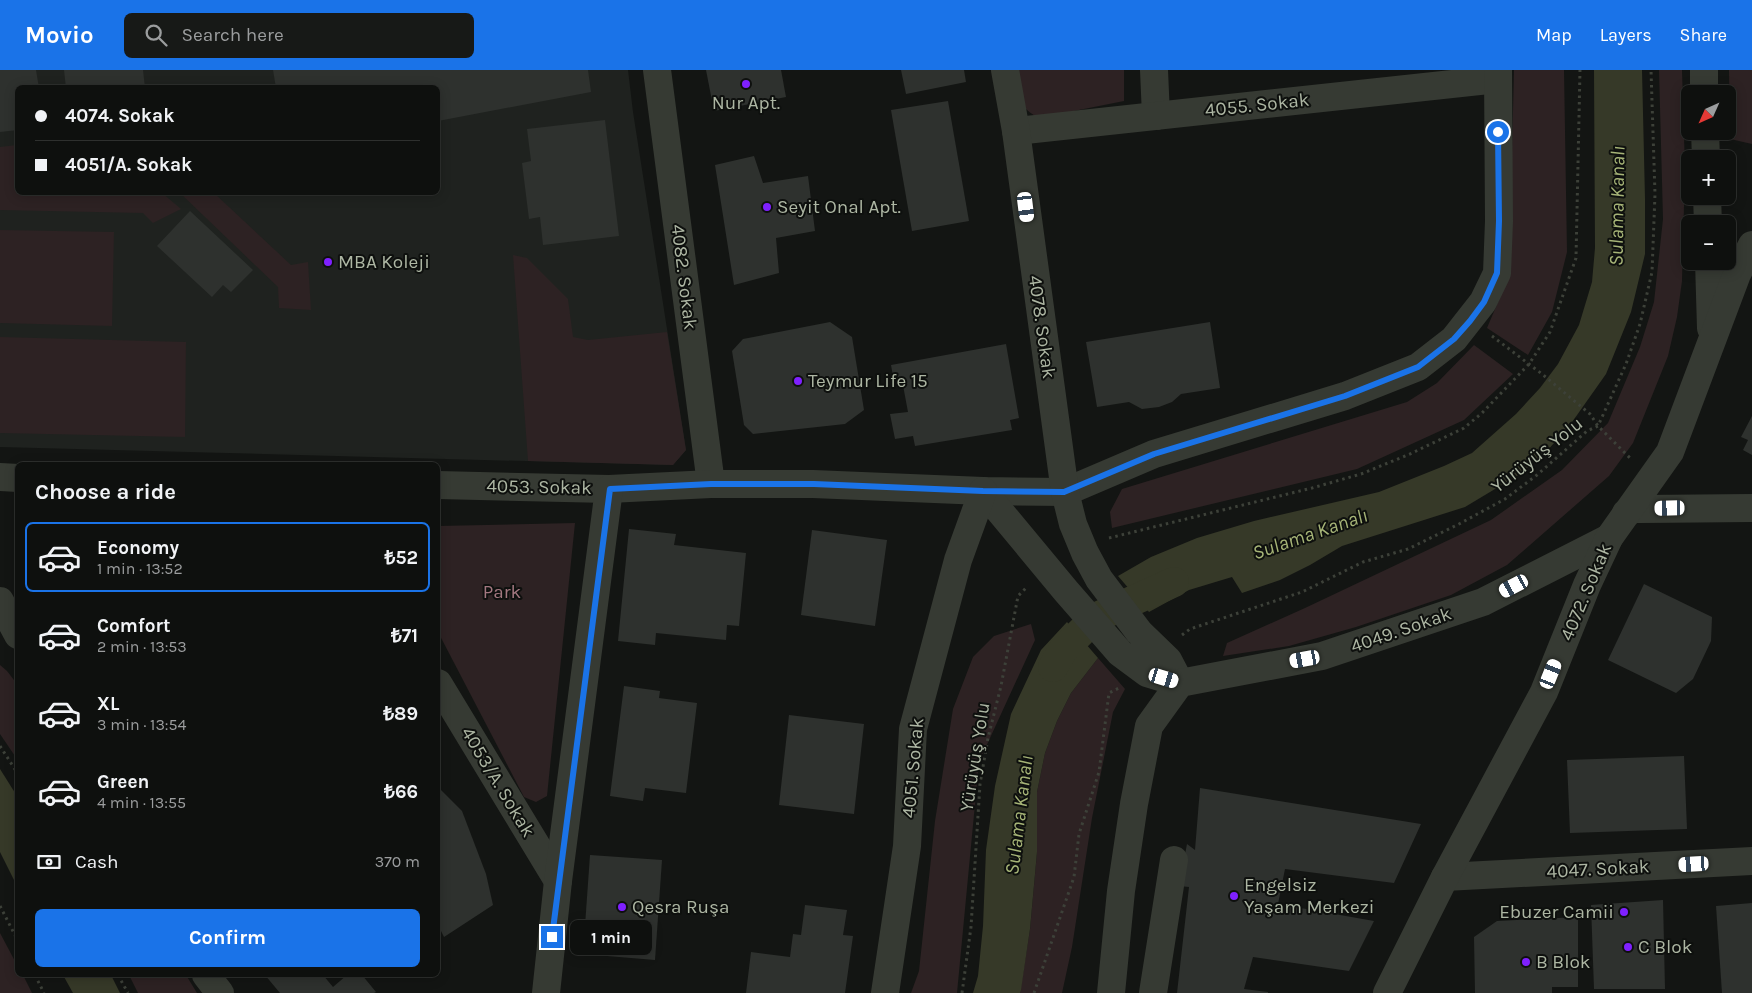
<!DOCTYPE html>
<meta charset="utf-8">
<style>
body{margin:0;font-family:Karla,sans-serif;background:#171917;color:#f1f3f6;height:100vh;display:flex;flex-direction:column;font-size:19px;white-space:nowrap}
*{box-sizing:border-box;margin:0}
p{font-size:16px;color:#9b9d9e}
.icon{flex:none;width:28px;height:28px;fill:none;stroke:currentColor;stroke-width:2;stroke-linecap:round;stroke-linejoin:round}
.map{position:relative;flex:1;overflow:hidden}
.details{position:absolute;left:15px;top:392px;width:425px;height:515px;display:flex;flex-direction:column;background:#0e100e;border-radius:8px;box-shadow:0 2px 12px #0003,0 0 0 1px #2e302e}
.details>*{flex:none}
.top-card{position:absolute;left:15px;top:15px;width:425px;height:110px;border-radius:8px;box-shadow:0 2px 12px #0003,0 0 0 1px #2e302e;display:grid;align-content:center;height:110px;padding:0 20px;background:#0e100e}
.needle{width:32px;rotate:225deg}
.tools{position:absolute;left:1681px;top:15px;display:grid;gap:10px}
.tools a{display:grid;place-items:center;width:55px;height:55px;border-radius:8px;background:#0e100e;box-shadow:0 2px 12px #0003,0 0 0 1px #2e302e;font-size:25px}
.end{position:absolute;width:22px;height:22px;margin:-11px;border:6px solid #1a73e8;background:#fff;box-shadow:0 0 0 2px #fff}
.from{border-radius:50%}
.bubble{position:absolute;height:35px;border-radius:8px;background:#0e100e;box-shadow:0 2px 12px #0003,0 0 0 1px #2e302e;font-size:16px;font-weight:700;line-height:35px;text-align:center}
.car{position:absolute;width:15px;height:30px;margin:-15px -8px;border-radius:6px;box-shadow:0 0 4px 1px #0007;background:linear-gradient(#fff 24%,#345 0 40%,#fff 0 76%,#345 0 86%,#fff 0)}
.top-card b{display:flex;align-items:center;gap:18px;height:48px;font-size:19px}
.top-card b+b{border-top:1px solid #2e302e}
.top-card i{width:12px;height:12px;background:#f1f3f6}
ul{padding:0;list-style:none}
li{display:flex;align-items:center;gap:15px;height:70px;margin:0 10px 8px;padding:0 10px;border:2px solid transparent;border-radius:8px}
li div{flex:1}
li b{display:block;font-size:19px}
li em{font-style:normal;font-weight:700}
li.active{border-color:#1a73e8}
li>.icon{width:45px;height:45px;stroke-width:1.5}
h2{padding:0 20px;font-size:22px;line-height:60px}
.pay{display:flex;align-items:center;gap:12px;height:55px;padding:0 20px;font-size:19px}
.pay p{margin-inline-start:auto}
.action{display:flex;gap:10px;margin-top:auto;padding:10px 20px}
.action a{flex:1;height:58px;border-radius:8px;background:#1a73e8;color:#fff;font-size:20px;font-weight:700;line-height:58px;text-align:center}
header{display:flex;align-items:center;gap:30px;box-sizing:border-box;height:70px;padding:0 25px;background:#1a73e8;color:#fff}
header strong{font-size:24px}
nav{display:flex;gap:28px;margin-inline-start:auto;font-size:18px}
.search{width:350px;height:45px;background:#171917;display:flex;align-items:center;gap:12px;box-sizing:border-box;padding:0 18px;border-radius:8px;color:#9b9d9e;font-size:19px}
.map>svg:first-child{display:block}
.built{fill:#1f221f;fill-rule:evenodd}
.green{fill:#2d2223}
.water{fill:#363928}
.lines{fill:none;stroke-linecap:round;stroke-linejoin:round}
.canal{stroke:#363928;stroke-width:30}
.building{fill:#2e312e}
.path{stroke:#3d4139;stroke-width:3;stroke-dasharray:2.5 4;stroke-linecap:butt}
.minor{stroke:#363a33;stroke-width:28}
.route{stroke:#1a73e8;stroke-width:6}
.poi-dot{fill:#7f20ff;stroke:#0e100e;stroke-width:2}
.labels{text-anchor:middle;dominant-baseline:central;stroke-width:4;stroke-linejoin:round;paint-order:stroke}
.poi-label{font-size:19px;fill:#adb6a3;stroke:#0e100e;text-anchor:start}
.street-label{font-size:19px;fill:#adb6a3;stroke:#0e100e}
.park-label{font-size:19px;fill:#a37880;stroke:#0e100e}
.water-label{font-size:20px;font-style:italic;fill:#a6b477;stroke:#0e100e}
</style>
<header>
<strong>Movio</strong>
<div class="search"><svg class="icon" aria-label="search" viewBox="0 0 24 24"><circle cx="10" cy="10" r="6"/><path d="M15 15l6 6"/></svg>Search here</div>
<nav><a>Map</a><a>Layers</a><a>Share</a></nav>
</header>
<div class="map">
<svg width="1752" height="923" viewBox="0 0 1752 923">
<rect width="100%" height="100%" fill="#131513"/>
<path class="built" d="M0,0H628L633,42L686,380L673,395L0,377ZM18,18H438V122H18Z"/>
<g class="green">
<path d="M1014,0H1124V31L1039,48C1015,35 1018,24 1014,0Z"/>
<polygon points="1514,0 1564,0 1567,182 1552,242 1528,285 1487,258 1509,206"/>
<polygon points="1659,0 1682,0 1685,99 1682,211 1677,247 1668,286 1633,373 1609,406 1507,495 1451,525 1356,557 1289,576 1223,586 1227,573 1305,538 1491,450 1562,400 1608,353 1640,277 1654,232 1663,149"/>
<polygon points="1729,0 1752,0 1752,74 1730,69"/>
<polygon points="17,75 18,122 162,123 181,139 153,153 143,143 0,140 0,77"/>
<polygon points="180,123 214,123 291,195 308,192 311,240 279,238 278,217"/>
<polygon points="0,160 114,162 112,256 0,253"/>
<polygon points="513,185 527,188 568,229 573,267 588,270 667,262 686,380 673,395 528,391"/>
<polygon points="0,267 186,272 185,367 0,363"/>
<polygon points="1474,275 1513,304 1464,350 1357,399 1112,458 1110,442 1122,419 1407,332 1437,313"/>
<polygon points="575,453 547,726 536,732 524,727 438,562 438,456"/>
<polygon points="1031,554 1035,570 979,692 957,923 911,923 919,901 935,751 953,639 973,587 994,566"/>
<polygon points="1098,588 1125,619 1113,642 1092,748 1072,877 1062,923 1020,923 1030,859 1037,782 1037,722 1045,683 1057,651 1071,623"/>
<polygon points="0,595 7,601 17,614 17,689 0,664"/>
<polygon points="0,863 17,895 18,905 23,905 32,923 0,923"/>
<polygon points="129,905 186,905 197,923 138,923"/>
</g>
<g class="water">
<polygon points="1594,0 1642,0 1645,129 1645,184 1631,242 1606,304 1570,355 1546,382 1520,404 1465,437 1342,476 1310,495 1280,510 1242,523 1232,507 1189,520 1149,542 1118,506 1151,487 1197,468 1254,451 1379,422 1444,396 1472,383 1516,344 1540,318 1558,294 1579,255 1592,212 1595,178"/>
<polygon points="1067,552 1098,588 1071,623 1057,651 1045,683 1037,722 1037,782 1030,859 1021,920 1020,923 973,923 978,906 983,856 986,780 995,716 1011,644 1041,580"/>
<polygon points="0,699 17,726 17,816 0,782"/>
<polygon points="63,905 111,905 120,923 73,923"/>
</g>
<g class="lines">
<polyline class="canal" points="1053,597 1063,580 1095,548 1174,512"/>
</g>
<g class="building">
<polygon points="0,0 36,0 39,18 18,18 18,60 0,62"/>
<polygon points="64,0 143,0 145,18 66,18"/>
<polygon points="273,0 588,0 591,22 438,51 438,18 276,18"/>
<polygon points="706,0 781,0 786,27 714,41"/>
<polygon points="901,0 964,0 966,12 906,24"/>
<polygon points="948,31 969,151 912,161 891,40"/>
<polygon points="605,50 619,166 543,175 540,147 529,149 522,93 531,91 527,59"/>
<polygon points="754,86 763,113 808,106 815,161 776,168 779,203 734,215 715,95"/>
<polygon points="190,141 253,200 231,222 223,215 212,227 157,176"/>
<polygon points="830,252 852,267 864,340 845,354 753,364 744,355 732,281 743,269"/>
<polygon points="1210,252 1220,318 1181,324 1172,332 1159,337 1142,339 1129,332 1097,337 1086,272"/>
<polygon points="1006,274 1019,348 1010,350 1012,360 915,376 913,366 895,369 890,344 908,342 902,310 894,312 891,295"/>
<polygon points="1752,346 1752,385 1743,380 1748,370 1741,367"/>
<polygon points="629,459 676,464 674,475 746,483 739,556 727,555 726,570 656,563 655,575 618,571"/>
<polygon points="812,460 887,470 875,556 801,545"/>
<polygon points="1644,514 1712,547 1711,571 1693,609 1676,623 1608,590"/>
<polygon points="624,616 660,621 659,628 697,633 686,723 645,718 643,731 610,726"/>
<polygon points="789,645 864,654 854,744 779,735"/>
<polygon points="1684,686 1687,759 1570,763 1567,690"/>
<polygon points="438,717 462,741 486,804 493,835 444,867 438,855"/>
<polygon points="1200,718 1421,754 1394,813 1285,799 1278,834 1374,851 1349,901 1253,887 1244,919 1268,922 1268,923 1177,923 1189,817 1179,816 1187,774 1195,780"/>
<polygon points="590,785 662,790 655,890 583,884"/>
<polygon points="1663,830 1665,919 1594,919 1591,835"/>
<polygon points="1752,833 1752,923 1722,923 1716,836"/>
<polygon points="805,835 847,840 843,865 853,866 845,923 746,923 751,882 790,887 793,864 801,865"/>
<polygon points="1578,847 1578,917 1552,917 1552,923 1475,923 1474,867 1497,851"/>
<polygon points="265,905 323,905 333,917 347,905 353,905 356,908 362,905 376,922 374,923 280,923"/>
</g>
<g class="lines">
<g class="path">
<polyline points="1492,266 1542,304 1590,344 1598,356 1631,389"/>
<polyline points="1109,468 1312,418 1361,404 1410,384 1464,358 1482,343 1529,294 1550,262 1576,188 1580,0"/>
<polyline points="1182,565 1190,559 1302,522 1363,492 1408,479 1459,454 1505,429 1537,405 1587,361 1598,356 1626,294 1640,254 1652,202 1655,124 1651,0"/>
<polyline points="0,676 18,704"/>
<polyline points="0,836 18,871"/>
<polyline points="35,905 44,923"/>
<polyline points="118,905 128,923"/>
<polyline points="962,923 971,857 980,714 988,668 1001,616 1018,526 1027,517"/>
<polyline points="1034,923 1074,807 1079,764 1099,702 1109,623 1119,618"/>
</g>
<g class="minor">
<polyline points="657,0 711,414"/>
<polyline points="1154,0 1156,46"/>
<polyline points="1704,0 1704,24"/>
<polyline points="1016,61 1498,9"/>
<polyline points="1705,61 1706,89"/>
<polyline points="1707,126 1708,154"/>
<polyline points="1709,191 1711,258"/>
<polyline points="0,407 18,408"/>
<polyline points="438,415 609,419 711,414 813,414 983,421 1065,422 1154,384 1345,326 1418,297 1454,269 1483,232 1497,203 1499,151 1498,0"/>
<polyline points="983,421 1066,521 1120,583 1147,603 1180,613 1168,590 1139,562 1099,509 1085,483 1073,454 1065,422 1016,61 1005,0"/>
<polyline points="1626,443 1634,439 1642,439 1752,438"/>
<polyline points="0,531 18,565"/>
<polyline points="438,613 558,811"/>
<polyline points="1445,807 1752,791"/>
<polyline points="206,905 220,923"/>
<polyline points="546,923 558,811 609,419"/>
<polyline points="885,923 907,776 913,659 958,490 983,421"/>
<polyline points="1111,923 1121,821 1134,734 1149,656 1180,613 1322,586 1483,532 1609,468"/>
<polyline points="1153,923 1174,790"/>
<polyline points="1387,923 1445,807 1544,622 1587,515 1609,468 1670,382 1737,204 1752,175"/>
</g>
</g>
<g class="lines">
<polyline class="route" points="552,867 610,419 711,414 814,414 983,421 1064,422 1154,384 1345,326 1418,297 1454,269 1470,251 1484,232 1497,203 1499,151 1498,62"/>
</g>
<g class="poi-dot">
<circle cx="746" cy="14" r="5"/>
<circle cx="767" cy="137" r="5"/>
<circle cx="328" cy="192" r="5"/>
<circle cx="798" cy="311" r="5"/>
<circle cx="1234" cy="826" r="5"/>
<circle cx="622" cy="837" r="5"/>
<circle cx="1624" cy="842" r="5"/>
<circle cx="1628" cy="877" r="5"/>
<circle cx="1526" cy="892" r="5"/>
</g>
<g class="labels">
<g class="poi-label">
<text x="746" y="33" text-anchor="middle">Nur Apt.</text>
<text x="777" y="137">Seyit Onal Apt.</text>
<text x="338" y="192">MBA Koleji</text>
<text x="808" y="311">Teymur Life 15</text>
<text x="1244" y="815">Engelsiz<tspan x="1244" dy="22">Yaşam Merkezi</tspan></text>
<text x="632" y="837">Qesra Ruşa</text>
<text x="1614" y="842" text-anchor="end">Ebuzer Camii</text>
<text x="1638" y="877">C Blok</text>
<text x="1536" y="892">B Blok</text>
</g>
<g class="street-label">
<text transform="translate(1257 35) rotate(-6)">4055. Sokak</text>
<text transform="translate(684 207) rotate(83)">4082. Sokak</text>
<text transform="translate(1042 257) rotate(82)">4078. Sokak</text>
<text transform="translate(1537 385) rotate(-38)">Yürüyüş Yolu</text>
<text transform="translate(539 417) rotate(1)">4053. Sokak</text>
<text transform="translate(1586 522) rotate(-67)">4072. Sokak</text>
<text transform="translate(1401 560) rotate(-19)">4049. Sokak</text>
<text transform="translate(975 687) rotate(-81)">Yürüyüş Yolu</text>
<text transform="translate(913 698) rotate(-85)">4051. Sokak</text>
<text transform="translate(498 712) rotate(59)">4053/A. Sokak</text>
<text transform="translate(1598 799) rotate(-3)">4047. Sokak</text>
</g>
<g class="park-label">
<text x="502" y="522">Park</text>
</g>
<g class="water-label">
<text transform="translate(1617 136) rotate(-89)">Sulama Kanalı</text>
<text transform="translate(1310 464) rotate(-19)">Sulama Kanalı</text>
<text transform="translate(1019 745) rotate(-83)">Sulama Kanalı</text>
</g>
</g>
</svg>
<div class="tools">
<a><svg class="needle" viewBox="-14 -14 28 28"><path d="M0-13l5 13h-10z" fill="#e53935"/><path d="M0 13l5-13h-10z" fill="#9b9d9e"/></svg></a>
<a>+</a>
<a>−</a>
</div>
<i class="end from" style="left:1498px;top:62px"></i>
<i class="end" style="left:552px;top:867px"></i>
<div class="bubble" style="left:570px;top:850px;width:82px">1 min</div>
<i class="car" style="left:1026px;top:137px;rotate:173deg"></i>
<i class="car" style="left:1670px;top:438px;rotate:269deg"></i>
<i class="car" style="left:1514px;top:516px;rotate:242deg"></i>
<i class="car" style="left:1305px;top:589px;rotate:260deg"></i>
<i class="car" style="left:1551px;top:604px;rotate:22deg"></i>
<i class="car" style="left:1164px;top:608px;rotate:107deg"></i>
<i class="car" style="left:1694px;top:794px;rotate:267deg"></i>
<div class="top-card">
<b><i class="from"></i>4074. Sokak</b>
<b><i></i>4051/A. Sokak</b>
</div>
<section class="details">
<h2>Choose a ride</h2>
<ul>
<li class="active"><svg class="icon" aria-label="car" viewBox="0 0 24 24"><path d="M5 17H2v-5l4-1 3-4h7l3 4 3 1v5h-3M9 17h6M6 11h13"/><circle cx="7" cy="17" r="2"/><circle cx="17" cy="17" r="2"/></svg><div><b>Economy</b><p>1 min · 13:52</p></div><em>₺52</em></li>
<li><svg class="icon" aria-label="car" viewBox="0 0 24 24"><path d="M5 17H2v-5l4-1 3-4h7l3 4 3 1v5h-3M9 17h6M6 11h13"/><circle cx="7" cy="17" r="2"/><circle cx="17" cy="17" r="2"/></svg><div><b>Comfort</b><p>2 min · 13:53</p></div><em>₺71</em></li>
<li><svg class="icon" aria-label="car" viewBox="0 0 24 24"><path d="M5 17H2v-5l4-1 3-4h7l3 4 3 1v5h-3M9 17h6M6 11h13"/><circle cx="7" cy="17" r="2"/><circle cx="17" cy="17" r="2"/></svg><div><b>XL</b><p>3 min · 13:54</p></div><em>₺89</em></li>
<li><svg class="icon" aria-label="car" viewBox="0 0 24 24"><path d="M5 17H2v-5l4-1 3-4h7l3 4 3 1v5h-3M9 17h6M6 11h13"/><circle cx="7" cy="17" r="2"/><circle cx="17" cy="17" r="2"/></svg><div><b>Green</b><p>4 min · 13:55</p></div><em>₺66</em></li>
</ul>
<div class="pay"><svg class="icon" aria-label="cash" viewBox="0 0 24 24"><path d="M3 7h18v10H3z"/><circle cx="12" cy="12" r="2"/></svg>Cash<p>370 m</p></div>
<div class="action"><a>Confirm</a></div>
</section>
</div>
